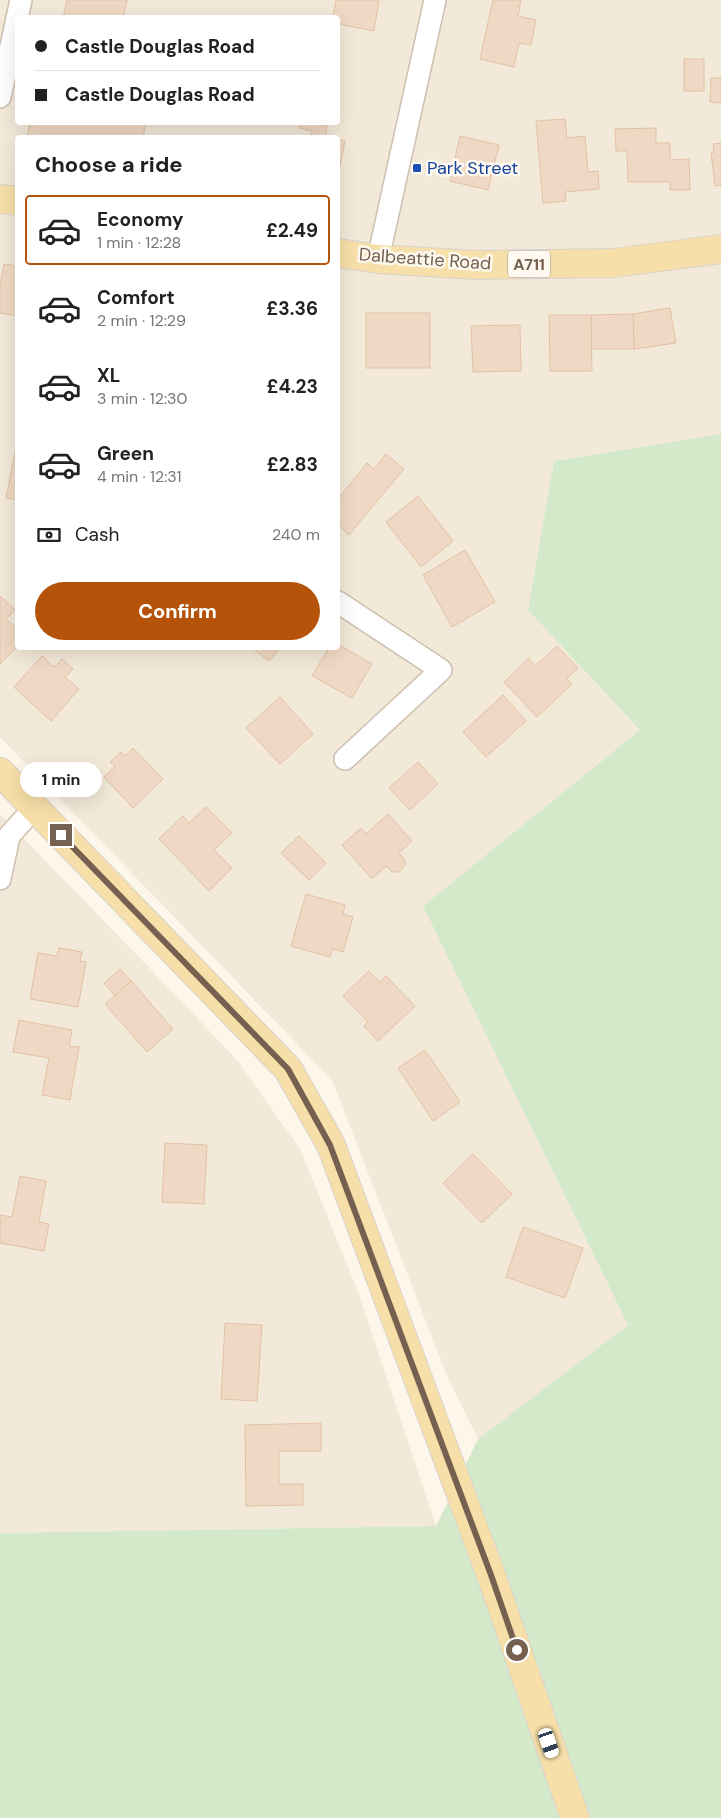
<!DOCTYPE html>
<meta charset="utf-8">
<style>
body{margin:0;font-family:"DM Sans",sans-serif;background:#f6f6f6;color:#222;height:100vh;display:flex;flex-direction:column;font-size:19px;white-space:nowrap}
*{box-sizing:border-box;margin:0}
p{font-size:16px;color:#767676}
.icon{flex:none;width:28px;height:28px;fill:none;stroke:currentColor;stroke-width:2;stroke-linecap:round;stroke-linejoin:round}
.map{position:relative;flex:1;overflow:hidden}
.details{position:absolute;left:15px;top:135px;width:325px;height:515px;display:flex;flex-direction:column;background:#fff;border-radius:5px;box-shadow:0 5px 20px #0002}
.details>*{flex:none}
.guide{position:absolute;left:15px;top:15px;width:325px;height:110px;border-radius:5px;box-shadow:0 5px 20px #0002;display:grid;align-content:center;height:110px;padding:0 20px;background:#fff}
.end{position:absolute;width:22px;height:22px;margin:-11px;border:6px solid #76604f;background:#fff;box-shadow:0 0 0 2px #fff}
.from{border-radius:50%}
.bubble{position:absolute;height:35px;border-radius:18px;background:#fff;box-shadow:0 5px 20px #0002;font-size:16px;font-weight:700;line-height:35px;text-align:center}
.car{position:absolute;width:15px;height:30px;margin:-15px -8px;border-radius:6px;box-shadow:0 0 4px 1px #0007;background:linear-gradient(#fff 24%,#345 0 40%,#fff 0 76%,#345 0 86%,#fff 0)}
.guide b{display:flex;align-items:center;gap:18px;height:48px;font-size:19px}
.guide b+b{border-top:1px solid #e0e0e0}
.guide i{width:12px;height:12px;background:#222}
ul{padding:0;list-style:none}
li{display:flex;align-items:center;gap:15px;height:70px;margin:0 10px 8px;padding:0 10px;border:2px solid transparent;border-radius:5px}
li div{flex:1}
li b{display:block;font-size:19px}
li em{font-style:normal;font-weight:700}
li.on{border-color:#b45309}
li>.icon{width:45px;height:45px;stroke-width:1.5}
h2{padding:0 20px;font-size:22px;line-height:60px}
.pay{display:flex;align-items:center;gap:12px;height:55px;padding:0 20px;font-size:19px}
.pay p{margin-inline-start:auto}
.cta{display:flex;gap:10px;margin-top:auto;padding:10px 20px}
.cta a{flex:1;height:58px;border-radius:30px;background:#b45309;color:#fff;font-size:20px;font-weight:700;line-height:58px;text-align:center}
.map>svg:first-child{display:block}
.residential{fill:#f3e9d9;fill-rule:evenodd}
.green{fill:#d4e9c9}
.building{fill:#f0d9c4;stroke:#e2c1a5}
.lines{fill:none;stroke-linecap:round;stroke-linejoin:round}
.minor-casing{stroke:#cebfb1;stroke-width:24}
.primary-casing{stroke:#d9d2ce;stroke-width:30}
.minor{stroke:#fff;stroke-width:21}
.primary{stroke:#f6dfa8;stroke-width:28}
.route{stroke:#76604f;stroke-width:6}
.transit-dot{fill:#1a4fb4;stroke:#fefaf1;stroke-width:2}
.labels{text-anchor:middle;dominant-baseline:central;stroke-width:5;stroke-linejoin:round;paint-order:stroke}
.shield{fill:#fefaf1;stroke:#9f8e80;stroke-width:1}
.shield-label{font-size:16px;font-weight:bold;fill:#76604f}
.transit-label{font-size:18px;fill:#164399;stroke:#fefaf1;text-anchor:start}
.street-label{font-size:18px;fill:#76604f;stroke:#fefaf1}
</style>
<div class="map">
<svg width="721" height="1818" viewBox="0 0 721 1818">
<rect width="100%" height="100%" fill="#fcf6eb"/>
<g class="residential">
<path d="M0,0H721V434L554,461L528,610L640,730L423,906L628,1325L478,1439L447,1376L332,1080L0,737ZM18,18H338V122H18ZM18,138H338V648H18Z"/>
<polygon points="0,814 135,953 237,1060 300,1149 357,1289 436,1526 0,1533"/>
</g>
<polygon class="green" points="721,434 721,1818 0,1818 0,1533 436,1526 478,1439 628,1325 423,906 640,730 528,610 554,461"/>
<g class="building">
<polygon points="67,0 127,0 123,18 105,15 104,18 63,18"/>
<polygon points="336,0 379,0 374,31 338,24 338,18 333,18"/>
<polygon points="493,0 521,0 518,16 536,20 531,45 519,43 514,67 480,59"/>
<rect x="684" y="59" width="20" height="32"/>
<polygon points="711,78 721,78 721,103 710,102"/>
<polygon points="565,119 567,138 585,136 588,172 598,171 599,189 565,192 566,201 543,203 536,121"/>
<polygon points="30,122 146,122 143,138 27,138"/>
<polygon points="300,122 328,122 325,136 330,138 311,138 312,131 299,128"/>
<polygon points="656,128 656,143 670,143 670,160 689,159 690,190 670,190 670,182 628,182 627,151 616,151 615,129"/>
<polygon points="460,136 499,145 488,190 450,181"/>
<polygon points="338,139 345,141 338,176"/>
<polygon points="721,143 721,185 715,186 711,153 714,153 713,144"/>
<polygon points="4,264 18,266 18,316 0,313 0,285"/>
<polygon points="670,308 676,343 634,349 633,314"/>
<rect x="366" y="313" width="64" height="55"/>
<polygon points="633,314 634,349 591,349 591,315"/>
<polygon points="549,315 591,315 592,371 550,371"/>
<polygon points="520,325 521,371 473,372 471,326"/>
<polygon points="18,438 18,500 6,498"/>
<polygon points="386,454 404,469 349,535 338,525 338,499 367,463 374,469"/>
<polygon points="418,496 453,541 421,567 386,522"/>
<polygon points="465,550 495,602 452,627 423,575"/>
<polygon points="0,596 15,610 6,619 18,630 18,646 0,664"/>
<polygon points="338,644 372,664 352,698 312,676 329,648 338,648"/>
<polygon points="557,646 578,668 567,679 572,684 537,717 504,682 529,658 535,666"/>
<polygon points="252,648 281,648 269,661"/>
<polygon points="42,656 54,667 62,659 73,669 65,677 79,689 51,721 14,687"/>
<polygon points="503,695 526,721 486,757 463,732"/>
<polygon points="280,697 313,734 280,764 246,728"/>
<polygon points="133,748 163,779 133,808 104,777 115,766 110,762 121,752 125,756"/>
<polygon points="418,762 438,784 410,810 389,788"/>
<polygon points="206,807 232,833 214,850 232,868 209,891 159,839 183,816 189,823"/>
<polygon points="388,814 412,841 399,853 405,860 405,865 399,872 392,872 386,866 372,879 342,845 361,828 366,834"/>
<polygon points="299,836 326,863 309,880 281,853"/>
<polygon points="306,894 345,905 343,914 353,917 343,952 332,949 330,957 291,946"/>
<polygon points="59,948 82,952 80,961 86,962 78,1007 30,999 38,953 57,956"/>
<polygon points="120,969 131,981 115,996 104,983"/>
<polygon points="369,971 380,982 386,976 415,1006 378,1041 364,1026 368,1022 343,996"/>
<polygon points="131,981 173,1029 147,1052 105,1004"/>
<polygon points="19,1020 72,1030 69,1046 79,1047 70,1100 42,1095 49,1058 13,1052"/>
<polygon points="425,1050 460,1102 433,1121 398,1068"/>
<polygon points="165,1143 207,1145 204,1204 162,1202"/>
<polygon points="473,1154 512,1194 482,1223 443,1183"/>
<polygon points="20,1176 46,1181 39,1222 49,1224 44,1251 0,1243 0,1215 12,1217"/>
<polygon points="523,1227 583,1248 565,1298 506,1277"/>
<polygon points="225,1323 262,1325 257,1401 221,1399"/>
<polygon points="321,1423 321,1451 279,1451 279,1484 303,1484 303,1505 246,1506 245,1425"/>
</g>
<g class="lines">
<defs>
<g id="minor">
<polyline points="0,97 21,0"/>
<polyline points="378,259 435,0"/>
<polyline points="338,602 441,670 345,759"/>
<polyline points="0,879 9,836 34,808"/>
</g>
<g id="primary">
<polyline points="0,199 18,201"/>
<polyline points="338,253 378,259 475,265 614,263 721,249"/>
<polyline points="0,772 288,1069 331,1145 491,1575 575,1818"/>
</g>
</defs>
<use href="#minor" class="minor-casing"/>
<use href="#primary" class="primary-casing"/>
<use href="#minor" class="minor"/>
<use href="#primary" class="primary"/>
</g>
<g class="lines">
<polyline class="route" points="61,835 288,1069 330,1145 491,1575 517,1650"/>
</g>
<rect class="transit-dot" x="412" y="163" width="10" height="10" rx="2.5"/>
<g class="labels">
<rect class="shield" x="508" y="250.5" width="42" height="27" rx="4"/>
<g class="shield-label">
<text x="529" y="264">A711</text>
</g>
<g class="transit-label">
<text x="427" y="168">Park Street</text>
</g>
<g class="street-label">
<text transform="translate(425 259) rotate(4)">Dalbeattie Road</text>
</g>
</g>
</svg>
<i class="end from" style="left:517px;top:1650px"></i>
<i class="end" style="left:61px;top:835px"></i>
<div class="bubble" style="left:20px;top:762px;width:82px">1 min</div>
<i class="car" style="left:549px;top:1743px;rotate:161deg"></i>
<div class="guide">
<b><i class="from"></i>Castle Douglas Road</b>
<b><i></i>Castle Douglas Road</b>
</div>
<section class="details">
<h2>Choose a ride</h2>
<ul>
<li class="on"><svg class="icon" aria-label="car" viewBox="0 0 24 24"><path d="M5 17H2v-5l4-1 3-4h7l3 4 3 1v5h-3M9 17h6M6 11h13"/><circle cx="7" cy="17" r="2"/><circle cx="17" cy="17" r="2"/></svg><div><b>Economy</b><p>1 min · 12:28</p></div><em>£2.49</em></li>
<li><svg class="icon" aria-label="car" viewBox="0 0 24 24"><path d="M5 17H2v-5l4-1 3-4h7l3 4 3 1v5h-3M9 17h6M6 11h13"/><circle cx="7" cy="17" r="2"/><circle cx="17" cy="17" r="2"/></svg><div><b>Comfort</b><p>2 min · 12:29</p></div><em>£3.36</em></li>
<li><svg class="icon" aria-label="car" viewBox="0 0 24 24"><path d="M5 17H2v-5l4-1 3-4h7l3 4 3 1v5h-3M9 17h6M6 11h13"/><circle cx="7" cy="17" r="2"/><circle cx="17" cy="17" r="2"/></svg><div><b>XL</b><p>3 min · 12:30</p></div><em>£4.23</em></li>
<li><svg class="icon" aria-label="car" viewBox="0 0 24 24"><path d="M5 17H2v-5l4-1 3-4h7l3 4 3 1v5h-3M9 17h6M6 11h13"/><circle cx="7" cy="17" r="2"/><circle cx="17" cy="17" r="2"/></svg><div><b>Green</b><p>4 min · 12:31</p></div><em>£2.83</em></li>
</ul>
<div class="pay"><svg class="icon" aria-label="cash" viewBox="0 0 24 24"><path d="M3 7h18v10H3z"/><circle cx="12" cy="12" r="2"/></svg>Cash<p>240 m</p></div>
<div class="cta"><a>Confirm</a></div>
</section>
</div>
